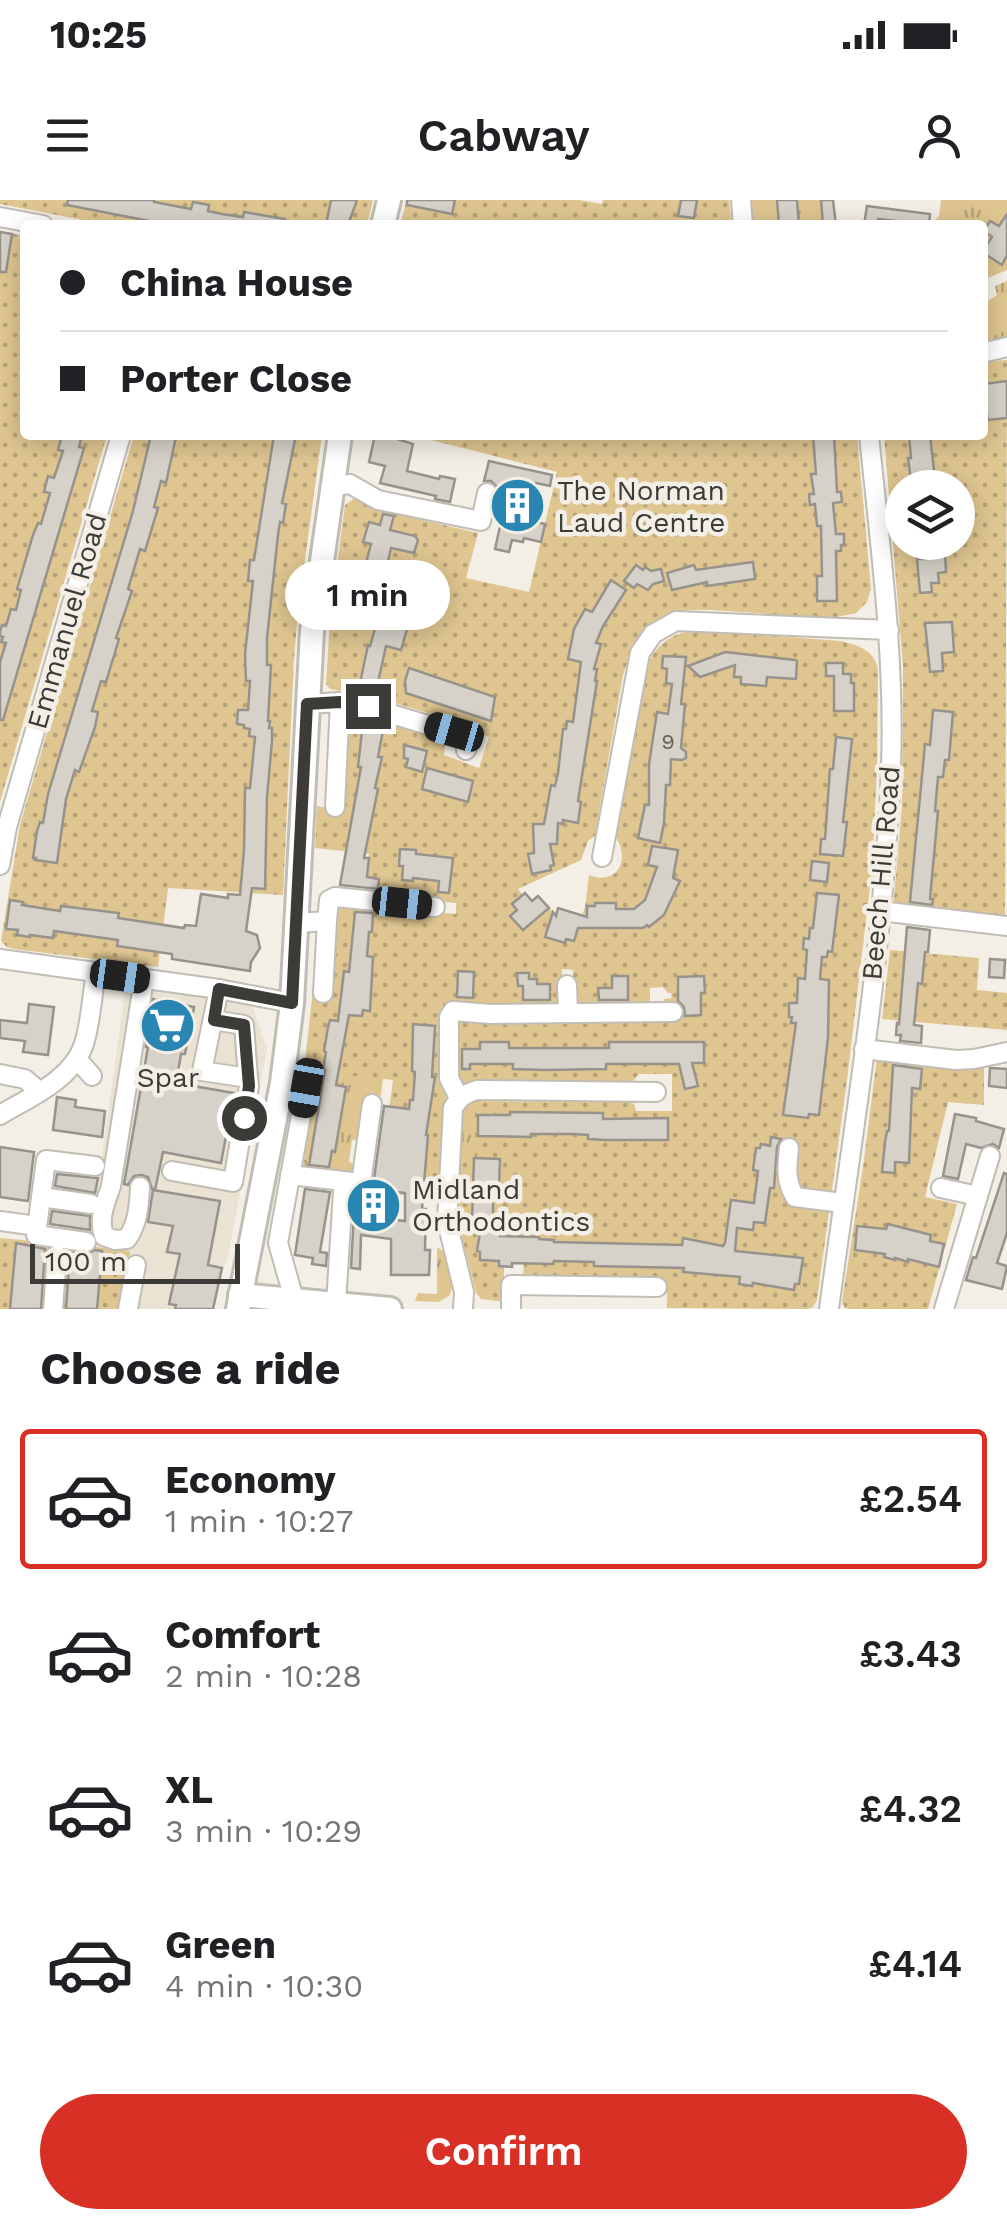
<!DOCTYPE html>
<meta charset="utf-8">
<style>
body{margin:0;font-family:"Work Sans",sans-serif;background:#f2f2f2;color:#202124;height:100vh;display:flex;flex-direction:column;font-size:38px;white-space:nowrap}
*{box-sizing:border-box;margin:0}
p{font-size:32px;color:#757577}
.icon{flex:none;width:55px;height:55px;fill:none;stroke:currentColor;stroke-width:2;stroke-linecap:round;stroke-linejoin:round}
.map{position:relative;height:1109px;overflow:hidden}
.side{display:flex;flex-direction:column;background:#fff;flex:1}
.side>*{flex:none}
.top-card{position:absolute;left:20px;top:20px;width:968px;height:220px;border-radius:10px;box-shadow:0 5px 25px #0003;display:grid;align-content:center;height:220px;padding:0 40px;background:#fff}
.fabs{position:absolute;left:885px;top:270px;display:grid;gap:20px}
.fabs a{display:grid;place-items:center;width:90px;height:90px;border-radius:50%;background:#fff;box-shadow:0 5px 25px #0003;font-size:50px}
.scale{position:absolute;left:30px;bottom:25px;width:210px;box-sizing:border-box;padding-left:10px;border:5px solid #3c3b37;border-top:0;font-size:28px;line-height:35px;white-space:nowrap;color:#3c3b37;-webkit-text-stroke:8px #f3efe6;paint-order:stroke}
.end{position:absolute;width:45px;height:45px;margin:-22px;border:12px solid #3c3b37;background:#fff;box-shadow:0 0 0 5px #fff}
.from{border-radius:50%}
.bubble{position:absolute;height:70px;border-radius:35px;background:#fff;box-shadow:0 5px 25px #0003;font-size:32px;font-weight:600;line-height:70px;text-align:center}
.car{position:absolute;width:30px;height:60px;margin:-30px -15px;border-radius:12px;box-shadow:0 0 8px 2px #0007;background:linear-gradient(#222 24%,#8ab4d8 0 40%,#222 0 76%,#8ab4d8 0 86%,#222 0)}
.top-card b{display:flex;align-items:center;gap:35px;height:95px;font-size:38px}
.top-card b+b{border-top:2px solid #e0e0e0}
.top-card i{width:25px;height:25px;background:#202124}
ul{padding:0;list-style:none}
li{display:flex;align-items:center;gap:30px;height:140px;margin:0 20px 15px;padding:0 20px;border:5px solid transparent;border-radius:10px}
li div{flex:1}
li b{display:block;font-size:38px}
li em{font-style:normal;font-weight:600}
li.on{border-color:#d93025}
li>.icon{width:90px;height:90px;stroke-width:1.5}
h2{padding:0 40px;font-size:45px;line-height:120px}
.button{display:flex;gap:20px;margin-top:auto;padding:20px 40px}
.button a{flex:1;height:115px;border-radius:60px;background:#d93025;color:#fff;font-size:40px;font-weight:600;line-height:115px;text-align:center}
.status{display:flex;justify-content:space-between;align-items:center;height:70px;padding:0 50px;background:#fff;direction:ltr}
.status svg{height:28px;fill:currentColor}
header{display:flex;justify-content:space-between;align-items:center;height:130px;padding:0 40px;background:#fff;font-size:45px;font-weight:600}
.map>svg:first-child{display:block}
.built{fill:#eae3d3}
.grass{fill:url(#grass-tufts);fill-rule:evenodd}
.garden{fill:url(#garden-dots);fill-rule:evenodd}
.building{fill:#d6d2c9;stroke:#97938c;stroke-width:2.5;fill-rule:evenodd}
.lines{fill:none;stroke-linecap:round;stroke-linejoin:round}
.minor-casing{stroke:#c1bdb5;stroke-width:22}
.major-casing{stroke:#c1bdb5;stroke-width:28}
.minor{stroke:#fff;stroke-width:18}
.major{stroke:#fff;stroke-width:22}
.route{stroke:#3c3b37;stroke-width:12}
.labels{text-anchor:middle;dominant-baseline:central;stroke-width:9;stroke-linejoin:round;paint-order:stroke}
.number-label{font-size:22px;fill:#62615c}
.poi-label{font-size:28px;fill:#3c3b37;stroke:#f3efe6;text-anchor:start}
.street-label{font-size:28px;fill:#3c3b37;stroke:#f3efe6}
</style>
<div class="status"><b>10:25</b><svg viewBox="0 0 49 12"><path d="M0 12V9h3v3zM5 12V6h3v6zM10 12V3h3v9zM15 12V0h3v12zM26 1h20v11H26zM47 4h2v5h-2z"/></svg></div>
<header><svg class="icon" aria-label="menu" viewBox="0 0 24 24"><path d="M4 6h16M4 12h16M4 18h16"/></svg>Cabway<svg class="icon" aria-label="person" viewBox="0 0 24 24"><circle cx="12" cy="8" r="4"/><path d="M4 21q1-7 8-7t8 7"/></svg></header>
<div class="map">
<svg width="1007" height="1109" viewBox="0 0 1007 1109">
<defs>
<pattern id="grass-tufts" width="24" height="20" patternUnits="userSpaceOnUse" patternTransform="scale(2.5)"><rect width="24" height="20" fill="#dfc691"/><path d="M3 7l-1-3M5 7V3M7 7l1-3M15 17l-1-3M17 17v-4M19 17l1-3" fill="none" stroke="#b6a277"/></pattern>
<pattern id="garden-dots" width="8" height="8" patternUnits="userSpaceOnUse" patternTransform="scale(2.5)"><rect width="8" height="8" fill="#dfc691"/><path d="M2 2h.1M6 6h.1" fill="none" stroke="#b6a277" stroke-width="1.8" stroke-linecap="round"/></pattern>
</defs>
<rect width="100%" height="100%" fill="#f3efe6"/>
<polygon class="built" points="126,785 196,794 252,805 267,849 227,1062 222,1069 213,1109 121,1109 125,1060 89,1047"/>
<g class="grass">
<polygon points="750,0 821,0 823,25 751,25"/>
<polygon points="941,0 1007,0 1007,70 983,80 982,25 930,25 939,16"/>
<polygon points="1007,81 1007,136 983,143 983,104 997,95 995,86"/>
<path d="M319,873L383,878L381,896L378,895L366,901L361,941L352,940L349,962L355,964L353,973L350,974L303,966ZM346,888L335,951H332L329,968L310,964Z"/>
<path d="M475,901V957H459C461,938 455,910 475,901Z"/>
<polygon points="437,1047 444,1052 453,1083 450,1095 439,1102 415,1101 418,1093 437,1094"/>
</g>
<g class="garden">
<polygon points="0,0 373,0 367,25 109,25 0,4"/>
<polygon points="407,0 579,0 602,4 603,0 729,0 732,25 400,25"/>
<polygon points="0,31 25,36 25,235 107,235 0,602"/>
<path d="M1007,160L1005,720L893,710L902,605L903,466L884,235H982L983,162ZM902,288H958V342H902Z"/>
<polygon points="134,235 322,235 298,411 294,459 283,695 168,688 158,767 14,749 7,747 1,741 20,625"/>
<path d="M411,235H857L871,389L867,402L856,413L832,418L710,410H688L664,417L648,427L641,435L632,449L623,475L595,636L588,641L581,660L518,689L523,695L517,710L511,716L523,730L549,708L553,712L545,737L564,743L566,739L573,741L585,707L589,675C618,686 630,660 616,637L644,473C653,448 668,434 694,430L840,441C858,445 875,450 878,470L877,568L872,670L847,880L817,1100L813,1107L808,1109L667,1108V1084L552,1082L523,1079L524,1060L526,1064H536L537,1059L544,1063H553L554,1040L515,1036L499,1052V1030H481L477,1051L480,1052V1060L499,1061V1066L504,1067V1102L481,1099L476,1093L457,1018L459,957H475V901L630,902L634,904L636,911H672V874H639L632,882H479L461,886L454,875L456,821H678V808L662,805L664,799L672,798L671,793H668L663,787L650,788V807C636,807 586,811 577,802C571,796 574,778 573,770L562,769V797L557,805H456C450,869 440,933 438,998L378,993L393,880L304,871L313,789L330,790L334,711L340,705H347L456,714V703L374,695V691H377L379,679L359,676L368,670L369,654L315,648L317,606L341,611L349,519L358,514L442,538L445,543L444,555L479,568L489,537C438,514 385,498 330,489L326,484L330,418L345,305L356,297L374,309L478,333L466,378L529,392L557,272Z"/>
<polygon points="890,750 979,758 977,790 1007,793 1007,830 882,819"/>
<polygon points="877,857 984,868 984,905 948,902 925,997 957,1004 928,1109 849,1109 845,1108 842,1102 864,960"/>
<polygon points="0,1038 55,1043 50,1109 0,1109"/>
<polygon points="62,1043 130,1051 129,1060 125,1061 121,1109 56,1109"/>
</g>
<g class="building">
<polygon points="68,0 154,0 154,2 191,9 193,2 209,5 208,11 222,14 243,17 244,12 285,19 284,25 170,25 67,5"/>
<polygon points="331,0 357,0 348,25 326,25"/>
<polygon points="407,0 455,0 452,14 407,5"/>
<polygon points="681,0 697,0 694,18 678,16"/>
<polygon points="777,0 797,0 799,25 779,25"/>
<polygon points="821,0 833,0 836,25 823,25"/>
<polygon points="867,6 930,14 929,25 878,19 877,25 864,25"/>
<polygon points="1007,14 1007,55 1002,65 982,52 992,37 984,31 990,21 999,26"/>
<polygon points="0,32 12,34 6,72 0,72"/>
<polygon points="1007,181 1007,218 988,220 986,207 982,207 983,184"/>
<polygon points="62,235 82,235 79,247 84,248 3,520 0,520 0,462 6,443 1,442 3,437 0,436 0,432 2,425 6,426 11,409 16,410 21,390 17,389 22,372 33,335 38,323 41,324 50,293 44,292 48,276 54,278 63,251 58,250"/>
<polygon points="151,235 176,237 166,283 161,281 154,307 158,308 145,351 140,349 128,389 132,391 116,438 119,439 106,482 101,481 92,511 98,512 95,527 79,572 75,570 66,599 57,663 35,660 36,658 33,658 37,631 40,622 43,623 48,594 133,311"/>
<polygon points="274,235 296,235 282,303 286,304 283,323 280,322 278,335 267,438 267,465 271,465 268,521 270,521 269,528 272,528 272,541 267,597 265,689 252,688 246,731 257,735 260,748 251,762 250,771 172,759 172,754 117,746 118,740 54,731 53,738 30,735 30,737 17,735 18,730 6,729 10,700 23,702 22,705 60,711 61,706 119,713 118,718 184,728 185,725 196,726 201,694 228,698 228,694 240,695 244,650 245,588 250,588 255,537 249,536 250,529 244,528 244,525 237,524 238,510 248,510 250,481 246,481 245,454 253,381 248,381 250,360 254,360"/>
<polygon points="375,235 385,235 413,244 407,271 439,279 440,276 455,279 450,302 435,299 436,296 380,283 385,266 369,262"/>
<polygon points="813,235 834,235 837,292 841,292 842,302 833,303 836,334 844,334 844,345 841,345 841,351 836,351 837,401 817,401 817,376 822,376 821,326 817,326 815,304 810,305 809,294 814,294 811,274 816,274"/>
<polygon points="909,235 930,235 935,279 925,280 926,288 912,288 908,258 911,258"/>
<polygon points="489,261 552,275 550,286 536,283 528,320 545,324 541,342 524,338 523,342 512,340 509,352 495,349 508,290 498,288 491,281 484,281"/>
<polygon points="383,314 394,316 390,330 415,336 418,340 414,353 391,348 385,375 404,380 402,387 406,388 400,412 411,415 401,450 386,446 377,487 360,483 368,445 370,446 384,397 365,392 366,387 354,385 358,365 365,367 371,344 363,342 369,322 380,325"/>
<polygon points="923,342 936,342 937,354 945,354 946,372 938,373 939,383 931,383 932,392 920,393 917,359 925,359"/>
<polygon points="753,362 755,379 707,386 707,382 672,390 667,373 694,365 696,370"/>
<polygon points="636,365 643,370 645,367 651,371 661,369 664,381 653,384 648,390 637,384 634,388 624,381"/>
<polygon points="611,380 626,390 603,426 596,443 601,444 594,469 597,469 595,481 597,481 578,601 581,602 578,623 563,620 563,624 558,623 557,644 550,644 554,665 550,666 551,670 532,674 528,654 534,653 533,624 544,624 551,585 555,586 558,573 563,529 566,529 567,521 573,522 581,462 568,459 574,429 585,409 592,412"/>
<polygon points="952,422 954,452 942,453 943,471 930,472 925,423"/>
<polygon points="725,452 795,460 797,461 796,479 767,477 766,486 741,484 741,477 734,477 735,465 700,477 688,466"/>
<polygon points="663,456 686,457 681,504 685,504 681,548 686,552 686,558 682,560 671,559 670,585 666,585 664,623 660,643 638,638 645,605 649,605 649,564 657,512 668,514 672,484 666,483 667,469 662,468"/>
<polygon points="826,463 843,463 843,474 851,474 851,483 854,483 854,511 834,511 834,476 826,476"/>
<polygon points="409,468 495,497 491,521 406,493 405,481"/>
<polygon points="933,510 953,512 949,560 945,560 943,577 938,577 935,611 938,611 930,699 933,699 932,705 910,702 925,544 930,545"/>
<polygon points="363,522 384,525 378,557 382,557 375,588 378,589 364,658 369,658 367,677 379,679 378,689 340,685 361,567 358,567"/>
<polygon points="836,537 852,539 843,622 847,622 843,656 820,654 821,639 825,639 830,569 833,569"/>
<polygon points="404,545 427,551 422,572 406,567 408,559 404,558"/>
<polygon points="427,568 473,581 468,602 422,589"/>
<polygon points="652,646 678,650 673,678 680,681 664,715 649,727 647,725 643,728 578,728 574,741 566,739 565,743 545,737 553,712 556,716 558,708 587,717 587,706 595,706 595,703 616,703 616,709 634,709 645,700 657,667 648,665"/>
<polygon points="400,649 416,650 416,654 453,658 449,693 438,692 439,681 413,678 413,681 402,680 403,666 399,666"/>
<polygon points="812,661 829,663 827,682 810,680"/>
<polygon points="525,693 532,701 538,696 549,708 523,730 510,716 517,710 512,704"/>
<polygon points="817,693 839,695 832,752 828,751 827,757 822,757 820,779 829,780 828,838 819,915 809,914 808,918 783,915 796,823 791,823 792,817 789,817 789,803 797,803 798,778 805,779 807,750 803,749 804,738 809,739 810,728 813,728"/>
<polygon points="355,712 373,713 372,732 369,732 367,756 373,757 370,811 363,810 362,816 349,815 336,885 346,887 335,952 332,951 329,967 309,965 325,870 323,870 326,852 324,851 328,827 330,820 338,821 344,771 349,772"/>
<polygon points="907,727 930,730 928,752 925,752 922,784 918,783 914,825 922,826 921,843 900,841 901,835 896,835 897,823 899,824"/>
<polygon points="990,759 1005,760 1004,778 989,777"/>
<polygon points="458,771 474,772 473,798 457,797"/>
<polygon points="517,773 529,773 529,779 537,779 537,784 550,784 550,800 523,800 523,786 518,786"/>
<polygon points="612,776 628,776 628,800 599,800 598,788 612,788"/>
<polygon points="704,776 705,793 701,793 701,815 685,816 684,807 678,801 678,777"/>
<polygon points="153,799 194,807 185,854 181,854 176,883 234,893 221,963 163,952 155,990 152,989 148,977 142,975 134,976 128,985 124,984 148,847 146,847"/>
<polygon points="29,804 54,807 48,855 23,852 25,841 0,838 0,820 27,823"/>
<path d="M413,824L435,826L432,877H435L426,935H428L422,1009H426L425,1050H430L429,1075H391V1039L361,1035L360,1069L351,1068L355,995L367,994L373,986L384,906L409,909L410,900H413L415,872L412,871ZM383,990L405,993V1021L382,1018Z"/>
<polygon points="480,842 509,842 509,848 609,848 609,842 704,842 704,863 692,863 698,886 685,889 679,864 606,864 606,869 544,870 513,869 513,864 470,864 470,869 462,869 462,849 480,849"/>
<polygon points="893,865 922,869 920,889 912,888 909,963 895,962 895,973 882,972 885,942 887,931 889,931"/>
<polygon points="990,868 1007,869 1007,888 989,886"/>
<polygon points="57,897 76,900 75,907 105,911 102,937 53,930"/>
<polygon points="510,912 603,913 603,919 668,918 668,940 606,940 588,939 588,935 574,934 531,934 531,937 478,936 478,915 510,915"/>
<polygon points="955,914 976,918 976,921 1004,929 999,948 993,944 981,948 966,944 958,979 943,976"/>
<polygon points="771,937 781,939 777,947 774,988 770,988 765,1023 754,1022 753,1030 737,1028 735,1051 803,1058 799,1084 795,1084 794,1090 753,1083 752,1086 739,1084 740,1077 683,1072 684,1068 594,1066 594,1062 554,1061 553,1064 512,1063 512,1067 499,1066 499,1061 480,1060 480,1052 477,1051 481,1026 477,1026 477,1020 472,1020 474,958 500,959 499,987 493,987 493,1030 500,1030 500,1036 539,1037 539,1039 554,1040 554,1042 682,1045 683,1038 723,1046 725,1043 731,1000 754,1003 758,971 753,970 756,948 760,948 761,944 770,946"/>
<polygon points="0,947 34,952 28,1001 0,997"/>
<polygon points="1004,973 1007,974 1007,1033 997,1063 1007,1066 1002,1089 966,1080 973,1057 976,1058"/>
<polygon points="57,974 98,978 95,993 55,986"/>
<polygon points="305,989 330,992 320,1052 327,1053 326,1066 312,1064 313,1058 295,1055"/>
<polygon points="153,990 220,1001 208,1065 222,1068 213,1109 175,1109 176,1105 169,1104 180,1054 167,1052 173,1026 148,1022"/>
<polygon points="52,1011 90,1016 90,1030 50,1024"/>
<polygon points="888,1024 931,1035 930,1041 944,1044 939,1067 908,1059 908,1062 895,1058 895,1060 884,1057 885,1054 855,1050 857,1026 886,1029"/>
<polygon points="16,1043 45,1049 41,1109 10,1109"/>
<polygon points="95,1050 102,1051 97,1109 66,1109 70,1052 85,1054"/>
</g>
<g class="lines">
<defs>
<g id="minor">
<polyline points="741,0 743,25"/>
<polyline points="0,17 43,25"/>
<polyline points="982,153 1007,147"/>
<polyline points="332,286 350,284 378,300 481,321 487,293"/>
<polyline points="307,504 340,502 368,507 471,538 466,550"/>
<polyline points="335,607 340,502"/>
<polyline points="602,657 640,453 653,434 676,421 889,430"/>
<polyline points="0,665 7,627 121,235"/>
<polyline points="880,711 1007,726"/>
<polyline points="297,723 327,721 329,700 335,697 435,707"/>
<polyline points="0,759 219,789 292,803"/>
<polyline points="567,785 568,812"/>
<polyline points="323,793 327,721"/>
<polyline points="213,820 244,825 248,878"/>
<polyline points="864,849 956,860 974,859 1007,852"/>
<polyline points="77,859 92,876"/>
<polyline points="0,874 25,879 40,892"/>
<polyline points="282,883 306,888 278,1043 294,1099"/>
<polyline points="459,898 449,878 449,817 453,811 491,814 673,812"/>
<path d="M0,915C30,897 72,880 84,844C91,821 92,796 96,772"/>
<path d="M789,948C787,967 785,980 795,997L843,1003"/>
<polyline points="172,971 233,982 249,886 248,878 202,871 219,789"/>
<polyline points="290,975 361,983 372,904"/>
<path d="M140,987C139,1006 138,1023 127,1039L115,1040L104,1036C98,1018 105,1004 111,986L144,779"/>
<polyline points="941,988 978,996"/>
<polyline points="41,997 91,1004"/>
<polyline points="0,1021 37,1026"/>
<polyline points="86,1042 36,1035 46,960 95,966"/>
<polyline points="336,1104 343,991"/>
<polyline points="53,1109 57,1055"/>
<polyline points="128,1109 136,1065"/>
<path d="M463,1109L464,1092L447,1022L453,908C460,897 464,894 477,890L656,892"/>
<polyline points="511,1109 511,1085 657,1087"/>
<path d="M829,1109C853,929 884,749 891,567C895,456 880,345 869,235"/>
<polyline points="944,1109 990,956"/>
</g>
<g id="major">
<polyline points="383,25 389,0"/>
<polyline points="240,1095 390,1109"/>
<polyline points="238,1109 282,883 292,803 312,431 340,235"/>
</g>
</defs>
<use href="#minor" class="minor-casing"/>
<use href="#major" class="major-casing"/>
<use href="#minor" class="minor"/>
<use href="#major" class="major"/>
</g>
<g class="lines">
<polyline class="route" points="244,918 249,886 244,825 214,820 219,789 292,803 307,504 340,502 368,506"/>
</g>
<defs>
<symbol id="building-disc" viewBox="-11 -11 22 22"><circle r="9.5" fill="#2985b2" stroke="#f3efe6"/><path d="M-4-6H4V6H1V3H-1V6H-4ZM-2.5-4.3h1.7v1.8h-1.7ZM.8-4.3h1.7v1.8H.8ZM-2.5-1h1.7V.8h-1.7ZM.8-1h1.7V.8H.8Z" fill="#fff"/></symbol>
<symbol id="supermarket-disc" viewBox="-11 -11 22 22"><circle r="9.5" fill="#2985b2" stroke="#f3efe6"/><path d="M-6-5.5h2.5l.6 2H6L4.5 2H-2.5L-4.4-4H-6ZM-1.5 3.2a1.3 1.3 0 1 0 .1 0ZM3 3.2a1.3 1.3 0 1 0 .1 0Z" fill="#fff"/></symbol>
</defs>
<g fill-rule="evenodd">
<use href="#building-disc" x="486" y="274" width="63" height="63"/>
<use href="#supermarket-disc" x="136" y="794" width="63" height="63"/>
<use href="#building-disc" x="342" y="974" width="63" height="63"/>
</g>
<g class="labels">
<g class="number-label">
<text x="668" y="541">9</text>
</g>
<g class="poi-label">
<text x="557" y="290">The Norman<tspan x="557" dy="32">Laud Centre</tspan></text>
<text x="168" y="877" text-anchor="middle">Spar</text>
<text x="412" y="989">Midland<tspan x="412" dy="32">Orthodontics</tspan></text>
</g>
<g class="street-label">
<text transform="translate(67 421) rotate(-74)">Emmanuel Road</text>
<text transform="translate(881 673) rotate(-85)">Beech Hill Road</text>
</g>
</g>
</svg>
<div class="fabs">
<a><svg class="icon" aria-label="layers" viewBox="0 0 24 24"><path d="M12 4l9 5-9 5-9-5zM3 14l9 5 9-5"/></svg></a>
</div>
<div class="scale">100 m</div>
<i class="end from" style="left:244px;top:918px"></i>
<i class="end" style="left:368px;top:506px"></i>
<div class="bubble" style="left:285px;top:360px;width:165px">1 min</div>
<i class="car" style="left:454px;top:532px;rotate:286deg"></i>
<i class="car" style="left:402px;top:703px;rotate:96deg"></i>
<i class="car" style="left:120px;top:776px;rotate:98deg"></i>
<i class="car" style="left:306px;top:888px;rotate:190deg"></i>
<div class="top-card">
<b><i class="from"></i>China House</b>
<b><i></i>Porter Close</b>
</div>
</div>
<section class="side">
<h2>Choose a ride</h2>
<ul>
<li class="on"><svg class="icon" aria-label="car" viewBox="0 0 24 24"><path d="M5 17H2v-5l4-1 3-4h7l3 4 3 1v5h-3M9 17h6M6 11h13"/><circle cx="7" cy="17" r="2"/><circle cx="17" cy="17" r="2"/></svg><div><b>Economy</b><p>1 min · 10:27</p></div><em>£2.54</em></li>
<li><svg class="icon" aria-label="car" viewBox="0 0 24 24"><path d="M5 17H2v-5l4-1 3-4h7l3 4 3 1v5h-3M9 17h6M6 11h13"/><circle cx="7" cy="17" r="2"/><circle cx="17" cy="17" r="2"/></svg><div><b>Comfort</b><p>2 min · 10:28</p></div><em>£3.43</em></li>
<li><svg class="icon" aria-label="car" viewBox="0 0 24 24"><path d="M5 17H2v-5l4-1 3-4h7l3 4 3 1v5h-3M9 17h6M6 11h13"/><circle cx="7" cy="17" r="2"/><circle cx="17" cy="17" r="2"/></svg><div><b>XL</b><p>3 min · 10:29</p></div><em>£4.32</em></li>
<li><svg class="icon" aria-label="car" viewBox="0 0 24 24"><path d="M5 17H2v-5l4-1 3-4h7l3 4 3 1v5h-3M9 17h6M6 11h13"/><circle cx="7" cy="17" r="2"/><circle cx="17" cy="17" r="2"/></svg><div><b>Green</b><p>4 min · 10:30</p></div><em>£4.14</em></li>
</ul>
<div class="button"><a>Confirm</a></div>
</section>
